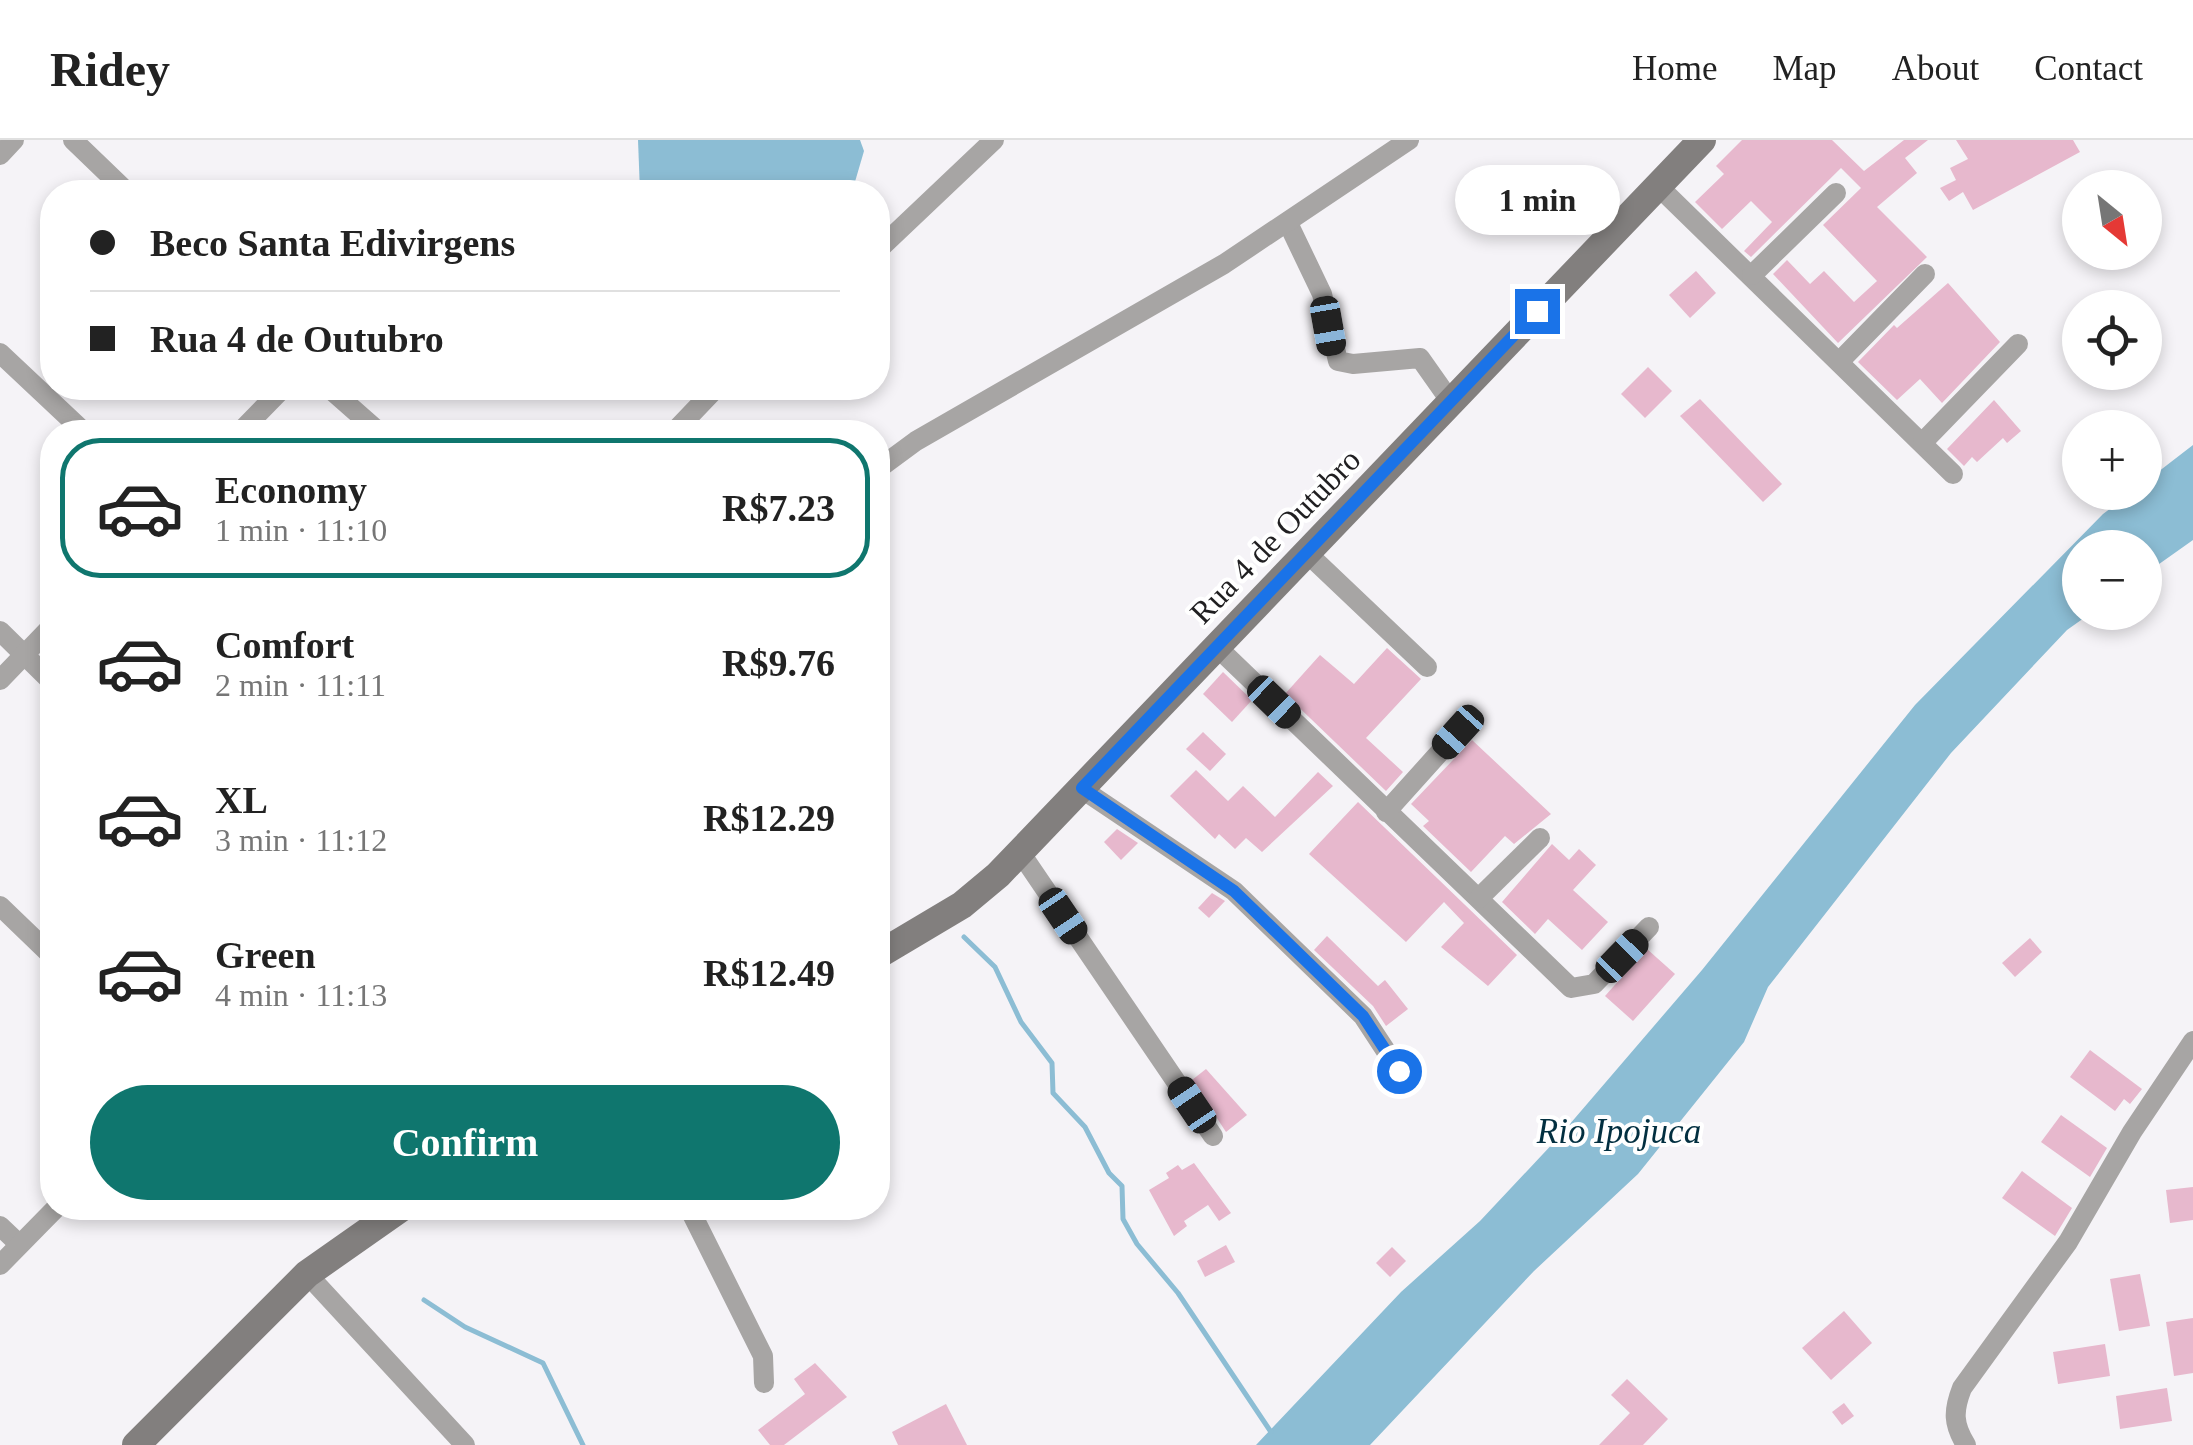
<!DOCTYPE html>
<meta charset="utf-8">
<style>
body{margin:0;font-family:"Times New Roman",serif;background:#f6f6f6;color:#222;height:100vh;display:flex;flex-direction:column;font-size:38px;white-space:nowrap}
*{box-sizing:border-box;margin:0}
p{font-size:32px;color:#767676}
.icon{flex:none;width:55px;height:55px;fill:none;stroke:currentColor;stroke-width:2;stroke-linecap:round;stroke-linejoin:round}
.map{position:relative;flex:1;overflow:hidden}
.side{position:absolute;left:40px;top:280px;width:850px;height:800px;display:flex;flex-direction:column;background:#fff;border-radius:40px;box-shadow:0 5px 15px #0003}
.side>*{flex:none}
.hud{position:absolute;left:40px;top:40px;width:850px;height:220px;border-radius:40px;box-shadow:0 5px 15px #0003;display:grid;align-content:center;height:220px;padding:0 50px;background:#fff}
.needle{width:65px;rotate:150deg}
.controls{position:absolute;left:2062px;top:30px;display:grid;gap:20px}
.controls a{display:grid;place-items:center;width:100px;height:100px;border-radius:50%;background:#fff;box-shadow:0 5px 15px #0003;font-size:50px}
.end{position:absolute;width:45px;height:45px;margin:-22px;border:12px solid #1a73e8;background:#fff;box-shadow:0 0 0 5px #fff}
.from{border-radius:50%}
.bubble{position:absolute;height:70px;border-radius:35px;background:#fff;box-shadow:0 5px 15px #0003;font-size:32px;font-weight:700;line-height:70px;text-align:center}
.car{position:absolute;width:30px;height:60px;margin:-30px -15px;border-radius:12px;box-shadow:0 0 8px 2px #0007;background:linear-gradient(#222 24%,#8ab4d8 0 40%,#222 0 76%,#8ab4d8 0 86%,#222 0)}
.hud b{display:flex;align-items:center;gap:35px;height:95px;font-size:38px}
.hud b+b{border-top:2px solid #e0e0e0}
.hud i{width:25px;height:25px;background:#222}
ul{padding:18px 0 0;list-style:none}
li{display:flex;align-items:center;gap:30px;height:140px;margin:0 20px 15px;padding:0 30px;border:5px solid transparent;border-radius:40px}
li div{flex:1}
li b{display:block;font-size:38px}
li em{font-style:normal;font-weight:700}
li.on{border-color:#0f766e}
li>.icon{width:90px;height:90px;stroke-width:1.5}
.cta{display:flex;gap:20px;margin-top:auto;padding:20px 50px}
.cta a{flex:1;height:115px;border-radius:60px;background:#0f766e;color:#fff;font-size:40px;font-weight:700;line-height:115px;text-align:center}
header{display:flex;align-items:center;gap:60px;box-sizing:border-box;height:140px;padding:0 50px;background:#fff;border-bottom:2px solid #e0e0e0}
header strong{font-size:48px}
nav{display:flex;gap:55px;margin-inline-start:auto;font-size:35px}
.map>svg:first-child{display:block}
.water{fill:#8cbdd4}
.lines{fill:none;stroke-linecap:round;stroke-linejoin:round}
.stream{stroke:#8cbdd4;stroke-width:5}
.building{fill:#e7b8cd}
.minor{stroke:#a7a5a4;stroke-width:20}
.secondary{stroke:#827f7e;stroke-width:28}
.route{stroke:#1a73e8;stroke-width:12}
.labels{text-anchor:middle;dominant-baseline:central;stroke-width:8;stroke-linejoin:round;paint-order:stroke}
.street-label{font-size:32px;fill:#201f21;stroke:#fff}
.water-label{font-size:35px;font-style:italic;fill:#022f40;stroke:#fff}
</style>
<header>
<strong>Ridey</strong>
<nav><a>Home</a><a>Map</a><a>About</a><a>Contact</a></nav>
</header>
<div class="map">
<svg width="2193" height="1305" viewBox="0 0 2193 1305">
<rect width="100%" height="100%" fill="#f5f3f7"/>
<g class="water">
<polygon points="638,0 860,0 864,11 852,52 640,52"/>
<polygon points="2193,305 2193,400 2145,434 2145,408 2080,408 2080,472 2091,473 2067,490 1951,613 1768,847 1744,902 1638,1034 1534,1131 1370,1305 1256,1305 1401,1152 1480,1081 1557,999 1702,830 1915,565 2103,374 2131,353 2145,352 2145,342"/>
</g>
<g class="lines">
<g class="stream">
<polyline points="964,797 995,827 1021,882 1052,923 1053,953 1085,987 1109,1033 1122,1046 1123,1079 1137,1104 1178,1153 1271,1292"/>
<polyline points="424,1160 465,1187 543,1223 583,1305"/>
</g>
</g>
<g class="building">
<polygon points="1742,0 1832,0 1864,31 1904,0 1928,0 1905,18 1917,33 1877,67 1927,117 1838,203 1773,134 1787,120 1810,144 1824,131 1854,162 1877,141 1823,85 1861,48 1841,28 1751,117 1744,111 1772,82 1751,61 1722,89 1695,62 1724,34 1716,26"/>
<polygon points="1956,0 2073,0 2080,12 1973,70 1963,52 1949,61 1940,48 1956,40 1950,28 1968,19"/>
<polygon points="1696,131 1716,153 1690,178 1669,155"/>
<polygon points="1948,143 2000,202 1942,263 1920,239 1897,260 1858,222 1894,185 1897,188"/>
<polygon points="1648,227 1672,251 1645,278 1621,254"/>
<polygon points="1700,259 1782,344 1763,362 1680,276"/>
<polygon points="1994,260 2021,291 2007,303 2003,298 1977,322 1972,317 1964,326 1947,309"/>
<polygon points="1387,508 1421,539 1366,598 1403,632 1386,651 1285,554 1320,515 1354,544"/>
<polygon points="1223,532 1252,560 1232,582 1203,554"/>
<polygon points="1203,592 1226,614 1210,631 1186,609"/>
<polygon points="1472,600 1551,674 1514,704 1505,696 1471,732 1423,686 1429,681 1411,664"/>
<polygon points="1196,630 1228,661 1243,646 1275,677 1318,632 1333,646 1262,712 1246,698 1235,709 1219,694 1215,699 1170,656"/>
<polygon points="1358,662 1517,815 1488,846 1441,807 1464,783 1444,762 1406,802 1309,714"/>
<polygon points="1117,689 1138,703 1121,720 1104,702"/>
<polygon points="1552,704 1569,720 1579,709 1596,725 1573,750 1608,782 1582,810 1548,779 1535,794 1502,762"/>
<polygon points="1212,753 1225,761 1209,778 1198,768"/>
<polygon points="1327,796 1378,846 1385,840 1408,869 1386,886 1373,866 1314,810"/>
<polygon points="2030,798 2042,812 2015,837 2002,823"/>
<polygon points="1647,809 1675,834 1633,881 1605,856"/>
<polygon points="2090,910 2142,949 2130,964 2124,959 2115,971 2070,937"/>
<polygon points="1206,929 1247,975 1226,992 1192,940"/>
<polygon points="2061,975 2107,1008 2090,1037 2041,1002"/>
<polygon points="1194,1023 1231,1073 1219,1081 1208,1065 1184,1081 1187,1086 1174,1096 1149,1050 1169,1038 1166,1033 1178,1025 1182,1030"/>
<polygon points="2022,1031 2072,1068 2055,1096 2002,1058"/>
<polygon points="2193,1047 2193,1080 2170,1083 2166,1050"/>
<polygon points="1226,1105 1235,1122 1205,1137 1197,1121"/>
<polygon points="1392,1107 1406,1121 1390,1137 1376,1123"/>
<polygon points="2140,1134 2150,1186 2119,1191 2110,1139"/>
<polygon points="1844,1171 1872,1203 1831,1240 1802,1208"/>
<polygon points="2193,1178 2193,1233 2174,1236 2166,1182"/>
<polygon points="2105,1204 2110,1236 2058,1244 2053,1212"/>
<polygon points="815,1223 847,1257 784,1305 770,1305 758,1290 805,1254 794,1239"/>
<polygon points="1627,1239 1668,1279 1643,1305 1599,1305 1630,1273 1611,1255"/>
<polygon points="2167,1248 2172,1281 2120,1289 2116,1256"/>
<polygon points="1844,1263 1854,1276 1842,1285 1832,1272"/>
<polygon points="946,1264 967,1305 898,1305 892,1292"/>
</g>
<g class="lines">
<g class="minor">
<polyline points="73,0 127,52"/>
<polyline points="0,15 14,0"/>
<polyline points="1657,45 1953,334"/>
<polyline points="1288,83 1322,154 1338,221 1353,224 1420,218 1451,262"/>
<polyline points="878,110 994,0"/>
<polyline points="1752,135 1836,53"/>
<polyline points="0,213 84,292"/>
<polyline points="1839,222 1925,134"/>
<polyline points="329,248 379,292"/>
<polyline points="240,292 283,248"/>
<polyline points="674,292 716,248"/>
<polyline points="1923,302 2018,204"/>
<polyline points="878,329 916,301 1224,124 1409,0"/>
<polyline points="1308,414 1427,527"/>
<polyline points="0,491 52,542"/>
<polyline points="1217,507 1571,848 1594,844 1649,787"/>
<polyline points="0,540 52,486"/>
<polyline points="1082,649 1234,751 1363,876 1399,931"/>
<polyline points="1386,672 1458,592"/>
<polyline points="1020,712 1213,996"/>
<polyline points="1479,758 1540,698"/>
<polyline points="0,766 52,816"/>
<polyline points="689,1068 763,1216 764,1243"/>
<polyline points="0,1086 19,1104"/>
<polyline points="0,1125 56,1068"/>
<polyline points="307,1134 465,1305"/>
<path d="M1966,1305C1953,1284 1953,1271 1962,1248L2068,1102L2132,992L2193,901"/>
</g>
<g class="secondary">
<polyline points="878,815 962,765 998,735 1702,0"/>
<polyline points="136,1305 307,1134 401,1068"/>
</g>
</g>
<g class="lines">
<polyline class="route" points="1399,931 1363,876 1234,751 1082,648 1537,171"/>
</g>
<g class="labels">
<g class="street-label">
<text transform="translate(1275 396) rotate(-46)">Rua 4 de Outubro</text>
</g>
<g class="water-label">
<text x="1619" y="991">Rio Ipojuca</text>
</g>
</g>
</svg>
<div class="controls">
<a><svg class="needle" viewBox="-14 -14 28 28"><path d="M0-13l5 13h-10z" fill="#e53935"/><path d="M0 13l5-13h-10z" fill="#767676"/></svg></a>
<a><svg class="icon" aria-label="locate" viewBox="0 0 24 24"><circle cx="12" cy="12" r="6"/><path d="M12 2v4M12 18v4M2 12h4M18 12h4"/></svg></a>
<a>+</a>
<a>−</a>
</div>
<i class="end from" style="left:1399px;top:931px"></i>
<i class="end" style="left:1537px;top:171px"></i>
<div class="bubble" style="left:1455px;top:25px;width:165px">1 min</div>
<i class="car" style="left:1328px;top:186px;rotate:170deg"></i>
<i class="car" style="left:1274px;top:562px;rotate:134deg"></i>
<i class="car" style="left:1458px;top:592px;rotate:222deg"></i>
<i class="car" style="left:1063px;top:776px;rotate:146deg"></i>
<i class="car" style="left:1622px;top:816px;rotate:44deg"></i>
<i class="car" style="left:1192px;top:965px;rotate:326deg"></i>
<div class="hud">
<b><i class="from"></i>Beco Santa Edivirgens</b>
<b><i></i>Rua 4 de Outubro</b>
</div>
<section class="side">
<ul>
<li class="on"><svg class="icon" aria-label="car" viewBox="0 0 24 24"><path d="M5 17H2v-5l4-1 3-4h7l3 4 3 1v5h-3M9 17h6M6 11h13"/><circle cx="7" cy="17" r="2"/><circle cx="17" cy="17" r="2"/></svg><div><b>Economy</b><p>1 min · 11:10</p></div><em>R$7.23</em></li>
<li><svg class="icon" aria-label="car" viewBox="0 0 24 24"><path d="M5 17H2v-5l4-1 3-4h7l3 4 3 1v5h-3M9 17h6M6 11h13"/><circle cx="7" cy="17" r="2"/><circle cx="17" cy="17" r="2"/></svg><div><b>Comfort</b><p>2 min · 11:11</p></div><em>R$9.76</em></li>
<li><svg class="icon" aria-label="car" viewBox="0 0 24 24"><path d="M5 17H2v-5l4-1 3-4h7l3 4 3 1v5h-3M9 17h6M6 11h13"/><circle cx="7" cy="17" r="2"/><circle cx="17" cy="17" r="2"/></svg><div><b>XL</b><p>3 min · 11:12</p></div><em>R$12.29</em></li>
<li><svg class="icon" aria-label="car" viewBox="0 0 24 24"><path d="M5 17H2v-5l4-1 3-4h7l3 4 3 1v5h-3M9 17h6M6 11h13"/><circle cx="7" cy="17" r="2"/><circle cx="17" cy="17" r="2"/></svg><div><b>Green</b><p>4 min · 11:13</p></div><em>R$12.49</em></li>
</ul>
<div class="cta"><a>Confirm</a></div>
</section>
</div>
